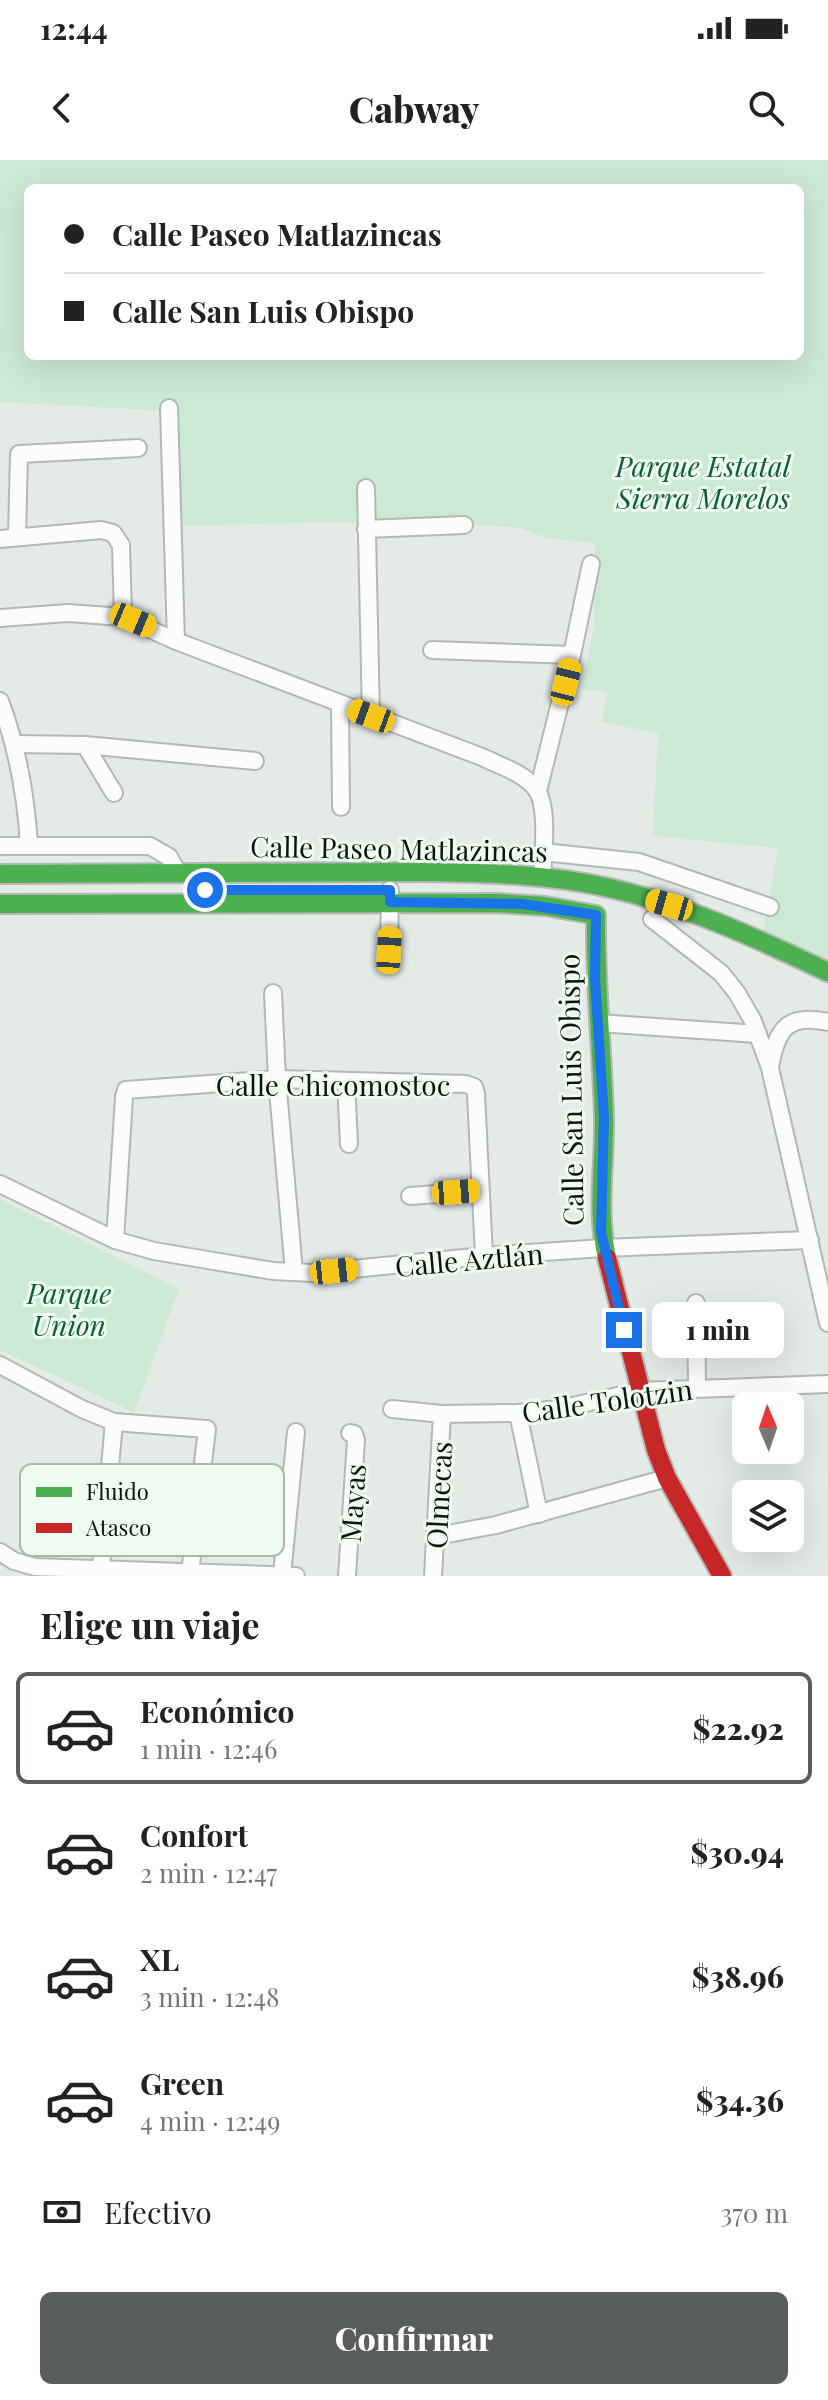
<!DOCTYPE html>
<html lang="es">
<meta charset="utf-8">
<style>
body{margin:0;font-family:"Playfair Display",serif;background:#f6f6f6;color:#222;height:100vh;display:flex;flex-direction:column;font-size:30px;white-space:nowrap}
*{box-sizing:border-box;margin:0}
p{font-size:26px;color:#767676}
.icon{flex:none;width:44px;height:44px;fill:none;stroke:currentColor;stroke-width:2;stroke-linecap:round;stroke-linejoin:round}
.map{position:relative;height:1416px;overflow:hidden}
.panel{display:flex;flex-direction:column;background:#fff;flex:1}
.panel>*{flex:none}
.top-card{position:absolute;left:24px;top:24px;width:780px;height:176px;border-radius:12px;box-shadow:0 8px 32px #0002;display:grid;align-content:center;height:176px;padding:0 40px;background:#fff}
.needle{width:52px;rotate:358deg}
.controls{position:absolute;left:732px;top:1232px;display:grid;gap:16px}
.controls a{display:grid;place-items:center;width:72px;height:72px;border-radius:12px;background:#fff;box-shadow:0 8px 32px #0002;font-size:40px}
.end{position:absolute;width:36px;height:36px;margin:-18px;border:10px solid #1a73e8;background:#fff;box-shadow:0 0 0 4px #fff}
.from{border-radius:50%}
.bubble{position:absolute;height:56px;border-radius:12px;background:#fff;box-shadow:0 8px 32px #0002;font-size:26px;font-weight:800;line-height:56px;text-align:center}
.car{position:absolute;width:24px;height:48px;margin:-24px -12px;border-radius:10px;box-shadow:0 0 6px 2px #0007;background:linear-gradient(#f5c518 24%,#345 0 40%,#f5c518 0 76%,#345 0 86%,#f5c518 0)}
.top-card b{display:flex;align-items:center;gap:28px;height:76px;font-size:30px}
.top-card b+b{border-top:2px solid #e0e0e0}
.top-card i{width:20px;height:20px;background:#222}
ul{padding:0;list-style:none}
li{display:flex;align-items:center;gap:24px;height:112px;margin:0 16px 12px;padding:0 24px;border:4px solid transparent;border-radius:12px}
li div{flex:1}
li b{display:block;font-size:30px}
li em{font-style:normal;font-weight:800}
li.current{border-color:#5a5e5b}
li>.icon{width:72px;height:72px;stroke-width:1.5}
h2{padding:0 40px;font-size:36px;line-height:96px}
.pay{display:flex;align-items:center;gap:20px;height:88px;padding:0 40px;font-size:30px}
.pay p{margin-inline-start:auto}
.action{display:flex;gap:16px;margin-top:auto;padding:16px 40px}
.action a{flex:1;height:92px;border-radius:12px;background:#5a5e5b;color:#fff;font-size:32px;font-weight:800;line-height:92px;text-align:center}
.status{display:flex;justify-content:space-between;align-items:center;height:56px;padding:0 40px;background:#fff;direction:ltr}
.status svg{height:22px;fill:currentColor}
header{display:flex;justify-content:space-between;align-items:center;height:104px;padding:0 40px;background:#fff;font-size:36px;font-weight:800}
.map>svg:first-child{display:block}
.green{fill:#cce9d4;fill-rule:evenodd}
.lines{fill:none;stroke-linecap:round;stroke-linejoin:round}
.street-casing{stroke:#b4b8b4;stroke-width:20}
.fast-casing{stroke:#b4b8b4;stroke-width:22}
.jam-casing{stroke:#b4b8b4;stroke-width:22}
.street{stroke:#fbfcfb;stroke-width:16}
.fast{stroke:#4caf50;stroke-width:18}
.jam{stroke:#c62828;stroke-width:18}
.route{stroke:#1a73e8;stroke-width:10}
.labels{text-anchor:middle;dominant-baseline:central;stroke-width:6;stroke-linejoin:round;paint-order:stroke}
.park-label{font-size:28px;font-style:italic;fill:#096032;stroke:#eefbf1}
.street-label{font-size:28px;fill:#0f1310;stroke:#eefbf1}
.key{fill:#eefbf1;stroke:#abb5ae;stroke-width:2}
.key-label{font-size:22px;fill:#0f1310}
</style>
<div class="status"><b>12:44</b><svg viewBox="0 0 49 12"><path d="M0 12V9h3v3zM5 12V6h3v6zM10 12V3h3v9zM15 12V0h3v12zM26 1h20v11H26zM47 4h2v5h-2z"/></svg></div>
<header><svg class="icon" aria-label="back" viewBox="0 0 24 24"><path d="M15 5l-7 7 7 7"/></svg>Cabway<svg class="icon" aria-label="search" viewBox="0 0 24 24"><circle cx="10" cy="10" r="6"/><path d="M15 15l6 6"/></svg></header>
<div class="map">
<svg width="828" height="1416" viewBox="0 0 828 1416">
<rect width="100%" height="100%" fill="#e4eae5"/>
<g class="green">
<path d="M0,0H828V825L760,793L778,688L653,676L658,573L602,562L607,532L582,529L594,465L595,383L547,378L520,368L414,360L172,366L171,251L0,242ZM28,28H800V196H28Z"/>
<polygon points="0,1039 179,1129 134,1252 0,1190"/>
</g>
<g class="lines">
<defs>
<g id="street">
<polyline points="169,248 176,481"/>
<polyline points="366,328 371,556"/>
<polyline points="366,369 464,365"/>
<polyline points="17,376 19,294 138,288"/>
<polyline points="0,379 101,370 113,373 121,385 123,457"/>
<path d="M0,458L68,453L123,457L176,481L482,597C500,606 524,613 536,629C549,646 543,696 542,717"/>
<polyline points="432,490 572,495"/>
<path d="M0,541C18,589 26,634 29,685"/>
<polyline points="340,544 341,647"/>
<polyline points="16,584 85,585 255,601"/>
<polyline points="85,585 114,633"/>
<polyline points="538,631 572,495 591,404"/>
<polyline points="0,686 150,686 169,697 178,713"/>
<polyline points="543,692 639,702 770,747"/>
<polyline points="652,759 721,813 737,833 753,861 770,908 828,1163"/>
<polyline points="389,790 390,730"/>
<polyline points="273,833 277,919 294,1112"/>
<polyline points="598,863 758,874"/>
<path d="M770,907C777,869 787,853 828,862"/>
<polyline points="346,921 349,984"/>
<polyline points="0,1024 115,1080 154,1091 273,1111 312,1113 484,1096 603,1088 810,1080"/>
<polyline points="410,1036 480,1031"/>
<polyline points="115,1080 124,937 126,930 277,919 466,924 474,927 476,934 484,1096"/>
<polyline points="696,1143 697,1227"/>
<polyline points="0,1205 82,1249 114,1262 207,1269 190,1413"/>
<polyline points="392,1249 442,1254 518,1253 559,1249 640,1231 828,1224"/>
<polyline points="518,1253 539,1354"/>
<polyline points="437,1376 496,1365 667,1318"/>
<polyline points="0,1392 14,1401 35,1407 296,1416"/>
<polyline points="101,1407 114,1262"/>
<polyline points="282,1415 296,1272"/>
<polyline points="347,1416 356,1280 354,1274 350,1273"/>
<polyline points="433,1416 442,1254"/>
</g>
<g id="fast">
<path d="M0,714L427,712C486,713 546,714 605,727C683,744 756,778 828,812"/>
<path d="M0,744L496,743L545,746L596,755C595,823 602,889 604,957C605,1004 596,1051 607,1098"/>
</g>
<polyline id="jam" points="607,1098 656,1290 667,1318 722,1416"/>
</defs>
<use href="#street" class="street-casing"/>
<use href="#fast" class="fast-casing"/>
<use href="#jam" class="jam-casing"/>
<use href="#street" class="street"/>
<use href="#fast" class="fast"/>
<use href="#jam" class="jam"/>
</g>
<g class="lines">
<polyline class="route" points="205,730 390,730 390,742 522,744 596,755 595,819 604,958 601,1072 624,1170"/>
</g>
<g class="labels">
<g class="park-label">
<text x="703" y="305">Parque Estatal<tspan x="703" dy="32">Sierra Morelos</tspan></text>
<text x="69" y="1132">Parque<tspan x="69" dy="32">Union</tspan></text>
</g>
<g class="street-label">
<text transform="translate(399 688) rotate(1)">Calle Paseo Matlazincas</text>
<text x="333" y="924">Calle Chicomostoc</text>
<text transform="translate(570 930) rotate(-91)">Calle San Luis Obispo</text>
<text transform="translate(469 1099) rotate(-5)">Calle Aztlán</text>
<text transform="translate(607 1240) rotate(-8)">Calle Tolotzin</text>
<text transform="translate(438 1335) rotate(-87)">Olmecas</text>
<text transform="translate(352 1343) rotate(-86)">Mayas</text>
</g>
</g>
<rect x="20" y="1304" width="264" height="92" rx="12" class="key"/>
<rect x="36" y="1327" width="36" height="10" fill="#4caf50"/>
<rect x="36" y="1363" width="36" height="10" fill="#c62828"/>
<g class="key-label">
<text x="86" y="1340">Fluido</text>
<text x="86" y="1376">Atasco</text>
</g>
</svg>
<div class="controls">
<a><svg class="needle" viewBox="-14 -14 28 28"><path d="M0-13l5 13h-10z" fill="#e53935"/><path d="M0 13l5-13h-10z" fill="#767676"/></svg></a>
<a><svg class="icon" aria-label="layers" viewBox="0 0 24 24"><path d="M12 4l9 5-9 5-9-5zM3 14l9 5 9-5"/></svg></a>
</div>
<i class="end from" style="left:205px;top:730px"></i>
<i class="end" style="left:624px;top:1170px"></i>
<div class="bubble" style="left:652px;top:1142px;width:132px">1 min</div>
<i class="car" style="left:133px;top:460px;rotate:113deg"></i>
<i class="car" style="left:566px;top:522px;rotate:14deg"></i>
<i class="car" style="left:371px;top:556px;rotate:290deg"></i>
<i class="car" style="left:669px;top:745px;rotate:286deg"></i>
<i class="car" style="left:389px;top:790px;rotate:3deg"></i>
<i class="car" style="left:456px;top:1032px;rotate:86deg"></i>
<i class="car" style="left:334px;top:1111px;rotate:84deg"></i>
<div class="top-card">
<b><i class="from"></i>Calle Paseo Matlazincas</b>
<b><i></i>Calle San Luis Obispo</b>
</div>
</div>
<section class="panel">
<h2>Elige un viaje</h2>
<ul>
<li class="current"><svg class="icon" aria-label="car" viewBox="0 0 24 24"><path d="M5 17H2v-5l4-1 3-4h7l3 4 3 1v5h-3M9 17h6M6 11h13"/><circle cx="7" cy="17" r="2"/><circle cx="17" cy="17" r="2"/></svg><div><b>Económico</b><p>1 min · 12:46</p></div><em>$22.92</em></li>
<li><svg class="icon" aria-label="car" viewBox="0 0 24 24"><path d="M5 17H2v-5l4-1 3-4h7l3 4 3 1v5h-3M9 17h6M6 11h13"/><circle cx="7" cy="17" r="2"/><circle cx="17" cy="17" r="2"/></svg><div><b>Confort</b><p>2 min · 12:47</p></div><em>$30.94</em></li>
<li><svg class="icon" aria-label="car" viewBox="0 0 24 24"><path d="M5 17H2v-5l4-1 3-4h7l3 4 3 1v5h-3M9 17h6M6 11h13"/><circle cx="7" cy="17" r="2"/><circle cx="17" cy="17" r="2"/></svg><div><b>XL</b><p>3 min · 12:48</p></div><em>$38.96</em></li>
<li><svg class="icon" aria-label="car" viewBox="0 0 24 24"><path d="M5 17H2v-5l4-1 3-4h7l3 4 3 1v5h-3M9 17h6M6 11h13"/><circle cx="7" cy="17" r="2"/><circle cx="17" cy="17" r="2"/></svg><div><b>Green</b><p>4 min · 12:49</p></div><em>$34.36</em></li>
</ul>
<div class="pay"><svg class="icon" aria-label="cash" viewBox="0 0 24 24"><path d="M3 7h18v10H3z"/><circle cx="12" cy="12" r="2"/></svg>Efectivo<p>370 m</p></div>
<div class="action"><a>Confirmar</a></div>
</section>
